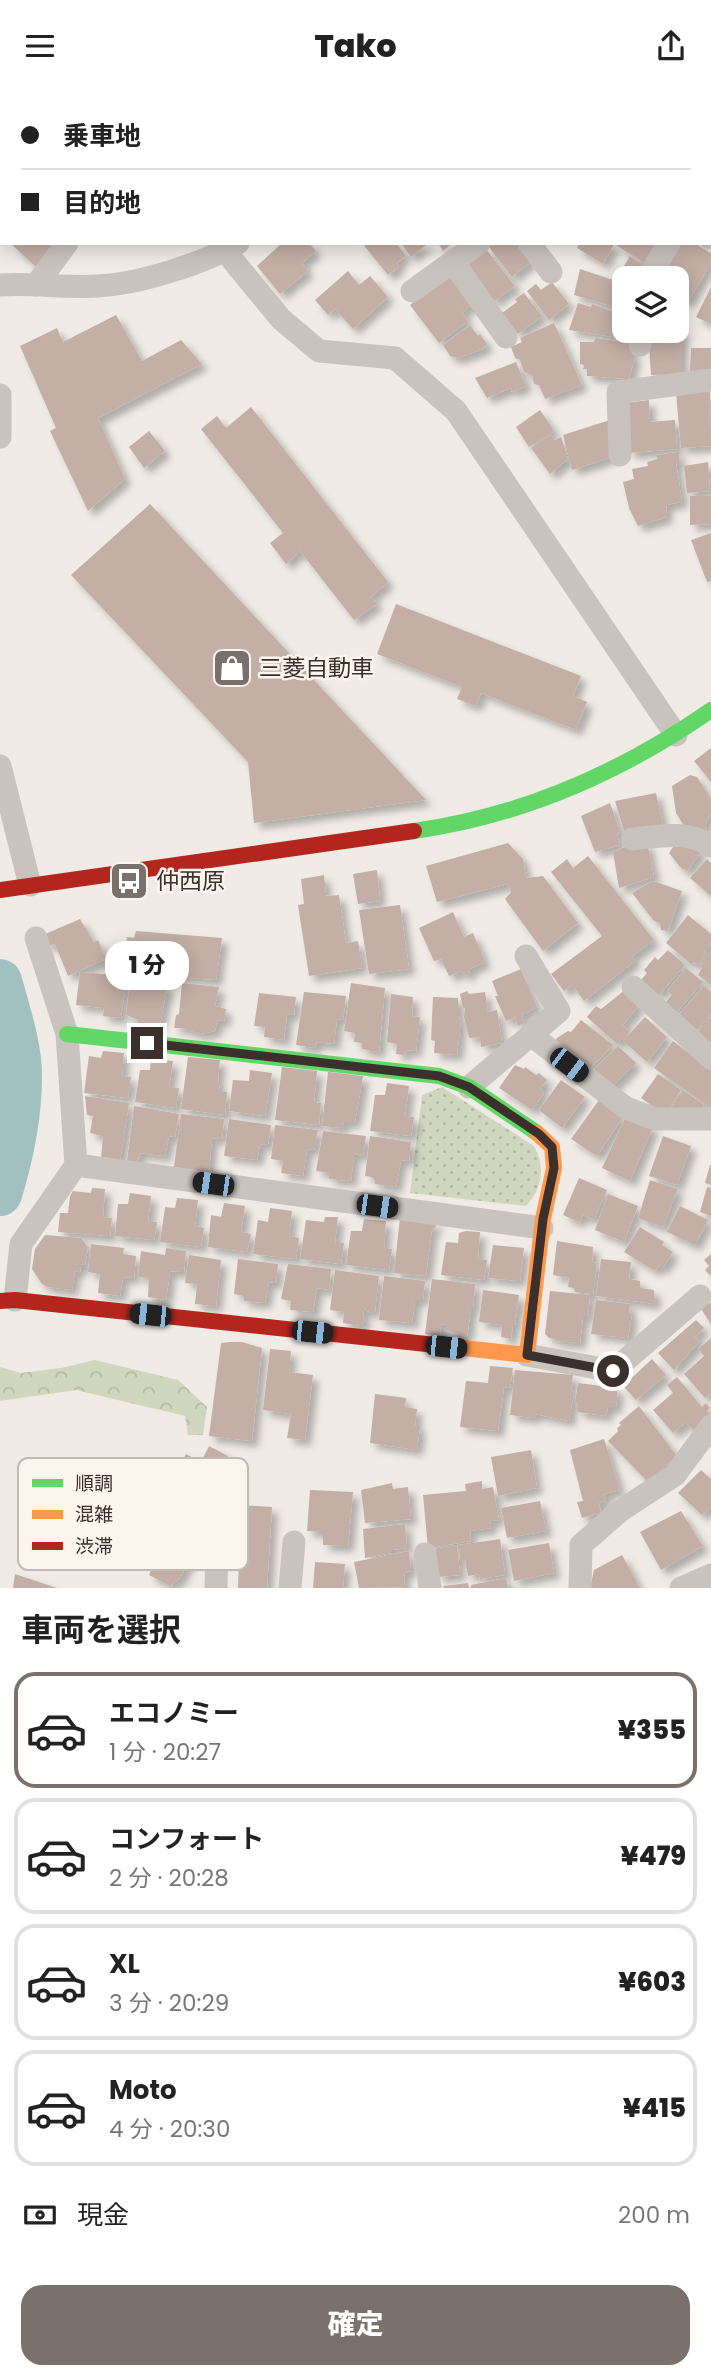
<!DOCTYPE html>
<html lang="ja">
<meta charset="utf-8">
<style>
body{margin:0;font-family:Poppins,"Noto Sans JP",sans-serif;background:#f6f6f6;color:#222;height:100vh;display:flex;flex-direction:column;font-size:26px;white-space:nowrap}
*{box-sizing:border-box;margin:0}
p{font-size:23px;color:#767676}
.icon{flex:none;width:38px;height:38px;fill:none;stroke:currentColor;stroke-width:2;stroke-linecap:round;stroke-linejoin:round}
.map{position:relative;height:1497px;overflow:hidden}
.side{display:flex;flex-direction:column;background:#fff;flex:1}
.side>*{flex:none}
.hud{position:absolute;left:0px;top:0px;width:712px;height:154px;box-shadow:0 4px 18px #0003;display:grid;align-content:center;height:154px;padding:0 21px;background:#fff}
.tools{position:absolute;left:612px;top:175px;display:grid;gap:14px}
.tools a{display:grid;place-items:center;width:77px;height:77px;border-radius:14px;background:#fff;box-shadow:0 4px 18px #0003;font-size:35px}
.end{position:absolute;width:32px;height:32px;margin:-16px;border:9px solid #3b302b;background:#fff;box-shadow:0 0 0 4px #fff}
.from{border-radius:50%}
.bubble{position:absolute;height:49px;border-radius:21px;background:#fff;box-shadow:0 4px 18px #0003;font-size:23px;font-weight:800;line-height:49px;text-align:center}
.car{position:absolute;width:21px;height:42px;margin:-21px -10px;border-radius:9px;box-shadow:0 0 5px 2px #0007;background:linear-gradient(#222 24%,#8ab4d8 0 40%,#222 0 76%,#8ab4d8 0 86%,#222 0)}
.hud b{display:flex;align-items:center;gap:24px;height:66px;font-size:26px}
.hud b+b{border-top:2px solid #e0e0e0}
.hud i{width:18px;height:18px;background:#222}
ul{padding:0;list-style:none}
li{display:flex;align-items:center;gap:21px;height:116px;margin:0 14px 10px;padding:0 7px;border:4px solid #e0e0e0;border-radius:21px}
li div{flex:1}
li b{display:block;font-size:26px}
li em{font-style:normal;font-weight:800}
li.on{border-color:#7a716c}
li>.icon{width:63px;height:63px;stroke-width:1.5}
h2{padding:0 21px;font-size:32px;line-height:84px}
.pay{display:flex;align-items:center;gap:18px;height:77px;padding:0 21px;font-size:26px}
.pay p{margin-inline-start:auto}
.button{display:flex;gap:14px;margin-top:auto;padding:14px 21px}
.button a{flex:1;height:80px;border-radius:21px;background:#7a716c;color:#fff;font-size:28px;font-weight:800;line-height:80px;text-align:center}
header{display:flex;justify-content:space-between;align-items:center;height:91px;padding:0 21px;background:#fff;font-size:32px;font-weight:800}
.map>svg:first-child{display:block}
.green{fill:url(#green-dots)}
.forest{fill:url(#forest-crowns)}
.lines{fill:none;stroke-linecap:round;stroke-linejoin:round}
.river{stroke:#a1c1c1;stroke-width:44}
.building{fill:#c3afa6;filter:url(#shadow)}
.street{stroke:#c9c3be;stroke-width:23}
.fast{stroke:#63d668;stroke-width:16}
.slow{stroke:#ff974d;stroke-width:16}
.jam{stroke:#b3261e;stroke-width:16}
.route{stroke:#3b302b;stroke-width:9}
.labels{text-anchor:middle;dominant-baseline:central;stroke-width:5;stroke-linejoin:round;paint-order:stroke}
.poi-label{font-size:23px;fill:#3b302b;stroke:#fbf5ee;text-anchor:start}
.key{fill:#fbf5ee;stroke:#c1bab4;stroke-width:2}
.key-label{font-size:19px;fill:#3b302b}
</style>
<header><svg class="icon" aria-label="menu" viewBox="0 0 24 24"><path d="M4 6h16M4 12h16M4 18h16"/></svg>Tako<svg class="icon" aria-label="share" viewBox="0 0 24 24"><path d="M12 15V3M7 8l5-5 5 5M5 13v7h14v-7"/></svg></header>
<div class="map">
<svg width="711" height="1497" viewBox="0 0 711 1497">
<defs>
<pattern id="green-dots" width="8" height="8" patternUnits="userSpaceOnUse" patternTransform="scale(1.75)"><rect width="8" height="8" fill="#d1d6bf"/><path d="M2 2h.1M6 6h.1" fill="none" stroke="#b4b8a4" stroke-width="1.8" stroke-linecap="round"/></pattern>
<pattern id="forest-crowns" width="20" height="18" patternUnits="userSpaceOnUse" patternTransform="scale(1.75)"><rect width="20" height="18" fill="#d1d6bf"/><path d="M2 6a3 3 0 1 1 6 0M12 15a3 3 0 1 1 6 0" fill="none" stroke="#b4b8a4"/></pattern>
<filter id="shadow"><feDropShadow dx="6" dy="6" stdDeviation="3.5" flood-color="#0004"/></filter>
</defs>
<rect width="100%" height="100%" fill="#f0ebe5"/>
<path class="green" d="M442,996L534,1055C546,1076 542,1098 526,1115L410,1102L422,1004Z"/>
<polygon class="forest" points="95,1269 178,1289 207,1316 203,1344 188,1344 185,1325 76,1299 0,1310 0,1276 21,1282 61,1277"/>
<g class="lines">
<path class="river" d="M0,890C8,920 20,954 20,985C20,1026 12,1064 0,1103"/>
</g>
<g class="building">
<polygon points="10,152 57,152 36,176"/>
<polygon points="282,152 309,152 316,160 302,172 308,180 280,203 257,175"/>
<polygon points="362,152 396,152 406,165 397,172 399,176 388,184"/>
<polygon points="401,152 429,152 411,166"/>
<polygon points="438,152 453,152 443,160"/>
<polygon points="492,152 518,152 532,170 512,186 488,155"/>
<polygon points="579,152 615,152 603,173 577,157"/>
<polygon points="618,152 660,152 648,174 617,155"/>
<polygon points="676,152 694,152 711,162 711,172 688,211 677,205 677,187 655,187"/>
<polygon points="486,158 515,195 493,211 468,172"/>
<polygon points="630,165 648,177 642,187 625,189 618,185"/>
<polygon points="580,178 625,193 625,219 574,204"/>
<polygon points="348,180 359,194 370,185 388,206 353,238 335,218 328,224 315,209"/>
<polygon points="451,183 474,212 462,222 468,230 439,252 410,214"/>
<polygon points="552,191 569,213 549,229 527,200 536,193 541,199"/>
<polygon points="711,196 711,233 696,226"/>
<polygon points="524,202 542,225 518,243 502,222 517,211 515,208"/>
<polygon points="578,212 591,216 592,213 622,224 621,227 625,228 625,232 620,247 569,239"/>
<polygon points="116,224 142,270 181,249 202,273 98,327 125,388 88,420 50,340 56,337 20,255 57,237 63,251"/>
<polygon points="554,232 582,294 545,308 539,294 534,293 532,284 524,281 520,269 515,267 511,256 522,251 520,247"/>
<polygon points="470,234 478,245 480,243 487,253 483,258 458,267 450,265 443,254"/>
<polygon points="677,237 682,238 682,283 651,284 648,240 677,240"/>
<polygon points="595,247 632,252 631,261 635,266 629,288 587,285 587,278 583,278 584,274 580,273 580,251 594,251"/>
<polygon points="691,257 711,257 711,280 690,280"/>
<polygon points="516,271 526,295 512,301 511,297 487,307 475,287"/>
<polygon points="710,299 711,355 681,357 676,302"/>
<polygon points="649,309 650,331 675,329 677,358 629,362 625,312"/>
<polygon points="251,316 388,491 371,506 377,513 354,529 300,460 286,473 270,452 283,442 201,338 217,325 226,337"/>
<polygon points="540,319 554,340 529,356 516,336"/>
<polygon points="610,329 612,366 572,379 563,344"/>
<polygon points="149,340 165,360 144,377 129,356"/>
<polygon points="551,344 555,349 561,346 568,368 550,383 531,357"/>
<polygon points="679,361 679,372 676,372 682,411 666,414 667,426 638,435 629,417 623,391 634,388 632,378 648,375 647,371 657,368 657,364"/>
<polygon points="708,371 710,400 687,402 684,375"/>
<polygon points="690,405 711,405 711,433 690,434"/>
<polygon points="150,413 426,709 254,732 248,671 71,484"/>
<polygon points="711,442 711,490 707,491 691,449"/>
<polygon points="396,513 581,585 573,605 587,611 576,639 481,602 476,615 457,608 462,596 377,563"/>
<polygon points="711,657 711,691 694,670"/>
<polygon points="690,684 697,686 711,708 711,724 707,729 705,739 684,735 676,722 672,695"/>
<polygon points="656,702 663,735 625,743 615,710"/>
<polygon points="610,712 620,741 617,743 620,754 595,761 581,725"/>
<polygon points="679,747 702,759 687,780 681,777 669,762"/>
<polygon points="647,751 654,786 619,797 613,761 627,755"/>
<polygon points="508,752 523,768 526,787 543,785 578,832 543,860 505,808 511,801 508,793 437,811 426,775"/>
<polygon points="588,765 654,849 632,865 635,870 584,910 572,894 564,900 551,883 602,845 551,781 567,768 573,777"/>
<polygon points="707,768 711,772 711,805 690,787"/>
<polygon points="377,779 380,810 358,813 353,783"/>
<polygon points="324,784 326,805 339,804 346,852 358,850 362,877 309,885 298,814 304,813 301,788"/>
<polygon points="653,790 682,800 668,840 661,839 660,832 654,830 632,802"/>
<polygon points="400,814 409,878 369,883 359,819"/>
<polygon points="453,821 464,846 473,842 485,871 470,878 469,883 466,885 462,880 449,885 441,868 434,870 419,837"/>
<polygon points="688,824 711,843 711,852 704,861 706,864 699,874 694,871 691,873 666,852"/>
<polygon points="80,828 94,851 98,849 106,868 68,885 55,853 47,855 43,844"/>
<polygon points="136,840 222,847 216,889 123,882 127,846 134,847"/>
<polygon points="668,859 685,874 659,904 641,889 647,882 644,879 655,866 658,869"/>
<polygon points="711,861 711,894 698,884 702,877 700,875"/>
<polygon points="686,877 703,891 675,923 664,913 672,904 667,900"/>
<polygon points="521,878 537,916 522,924 524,932 518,935 515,926 506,930 495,905 498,905 492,890"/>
<polygon points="80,881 127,885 121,927 103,925 104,917 76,914"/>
<polygon points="130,890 168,893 160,933 152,932 150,937 139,937 138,929 126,924"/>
<polygon points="182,892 219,896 215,915 226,918 224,930 218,929 215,940 200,943 182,937 174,937 176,924 179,923"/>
<polygon points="351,892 385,897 379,961 362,958 362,952 354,951 355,942 344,940"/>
<polygon points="704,894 711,901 711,923 697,939 678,925"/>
<polygon points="625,899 640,913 623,934 629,941 617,953 587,926 596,915 601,918"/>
<polygon points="467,900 469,903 485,901 488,921 497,919 502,952 481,956 480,946 469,947 464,926 465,917 463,917 460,903"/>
<polygon points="304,901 346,905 343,929 337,928 334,953 317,951 315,957 296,954"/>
<polygon points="259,902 296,906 294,924 287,923 284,949 264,946 265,936 254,935"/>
<polygon points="391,903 413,906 412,925 420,926 416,960 406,959 404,964 396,963 397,953 387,951"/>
<polygon points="433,906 458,907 458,925 461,929 457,964 434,962 435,950 431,949"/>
<polygon points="645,926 667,946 647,971 623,950"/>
<polygon points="711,926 711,953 698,941"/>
<polygon points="581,929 613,954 590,978 554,952 557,947 568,940 571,941"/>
<polygon points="673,950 711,979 711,1017 654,977"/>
<polygon points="618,955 636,972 610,998 592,980"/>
<polygon points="103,960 124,962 122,985 131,986 128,1007 84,1002 89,965 101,967"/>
<polygon points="188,966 220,969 218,987 220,1001 227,1001 225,1024 181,1018"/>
<polygon points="151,968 173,970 169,996 179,997 176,1017 135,1011 140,979 150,979"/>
<polygon points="515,974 524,978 525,976 536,984 539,982 547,989 540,999 544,1002 532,1019 499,997"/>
<polygon points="282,976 317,980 314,1011 321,1012 319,1034 275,1029"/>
<polygon points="250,979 272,982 265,1025 229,1020 233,989 249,990"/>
<polygon points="328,981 363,985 355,1031 344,1031 342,1037 322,1035"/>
<polygon points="658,983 681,999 666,1021 658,1019 641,1007"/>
<polygon points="561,989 585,1006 562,1037 539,1019"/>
<polygon points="387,992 409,995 405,1025 414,1026 411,1045 370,1040 375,1004 385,1004"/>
<polygon points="683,999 704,1014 699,1023 679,1022 671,1016"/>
<polygon points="85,1005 129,1012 120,1070 101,1068 103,1045 90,1042 93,1025 87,1024"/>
<polygon points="599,1009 623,1026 597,1065 571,1048"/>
<polygon points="134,1015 179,1023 175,1046 169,1045 165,1065 140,1062 137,1072 127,1071"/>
<polygon points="181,1023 224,1028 222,1048 212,1047 209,1081 174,1076"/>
<polygon points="626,1025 653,1036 630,1090 602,1077"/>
<polygon points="229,1028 271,1034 268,1054 260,1053 257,1069 224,1065"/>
<polygon points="275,1034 318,1039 314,1059 307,1058 303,1085 281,1082 283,1070 271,1068"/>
<polygon points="323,1040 366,1045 363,1065 354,1063 351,1090 329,1088 329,1082 316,1080"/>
<polygon points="370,1045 411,1051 409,1070 401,1069 396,1096 375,1093 375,1090 372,1086 365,1085"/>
<polygon points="663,1045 691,1055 677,1094 649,1085"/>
<polygon points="710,1074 711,1074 711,1094 705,1092"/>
<polygon points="579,1087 607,1099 594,1129 583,1124 579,1131 563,1124"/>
<polygon points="650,1089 678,1098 663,1136 638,1127"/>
<polygon points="707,1096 711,1097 711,1125 700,1121"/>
<polygon points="92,1097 105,1098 103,1126 112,1127 110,1145 58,1141 60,1122 68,1122 70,1105 73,1100 91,1102"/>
<polygon points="130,1102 151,1105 148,1130 157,1131 154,1149 115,1145 118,1113 128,1113"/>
<polygon points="608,1103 638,1115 624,1151 595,1139"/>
<polygon points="177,1107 198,1109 195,1135 204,1137 201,1156 160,1151 165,1116 175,1117"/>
<polygon points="224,1112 245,1115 241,1141 251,1143 247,1161 208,1156 211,1124 221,1126"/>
<polygon points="680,1115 708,1129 695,1154 667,1141"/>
<polygon points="270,1117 292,1120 289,1145 299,1147 296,1168 253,1163 258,1129 268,1131"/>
<polygon points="325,1126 338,1126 335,1152 344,1152 341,1173 300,1168 306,1129 324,1131"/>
<polygon points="400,1126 437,1132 435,1137 432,1138 426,1185 394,1182"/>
<polygon points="364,1128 386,1130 384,1157 392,1158 389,1179 346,1174 351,1140 362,1140"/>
<polygon points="640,1136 664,1151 662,1154 673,1161 663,1177 658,1175 655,1180 624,1161"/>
<polygon points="466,1140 480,1141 478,1168 487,1169 484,1189 441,1184 446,1151 458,1152 459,1142"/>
<polygon points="45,1144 81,1147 88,1156 85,1174 81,1173 80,1181 75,1180 72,1199 48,1196 42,1193 32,1178 35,1158"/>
<polygon points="557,1150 593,1156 592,1171 597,1172 593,1203 575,1201 574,1197 568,1196 569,1187 553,1184"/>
<polygon points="91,1153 124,1157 123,1163 136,1165 134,1187 123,1186 120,1205 98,1202 100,1183 88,1181"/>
<polygon points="493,1154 524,1157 520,1190 488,1187"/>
<polygon points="166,1157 186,1160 184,1181 170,1180 166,1209 148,1206 149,1187 138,1186 141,1160 165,1164"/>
<polygon points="711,1163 711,1185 705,1179 709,1175 704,1169"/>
<polygon points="189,1164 221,1169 216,1215 195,1213 197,1193 185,1192"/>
<polygon points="238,1168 278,1173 276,1192 269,1191 265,1212 244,1210 244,1205 234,1203"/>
<polygon points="601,1168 631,1171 629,1188 640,1190 640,1197 654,1199 655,1213 596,1205"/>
<polygon points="288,1173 331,1178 329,1199 317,1197 313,1221 290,1219 291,1210 281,1208"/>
<polygon points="335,1179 379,1185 375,1220 371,1222 364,1218 363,1226 365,1229 361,1235 343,1232 344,1221 330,1219"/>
<polygon points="384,1185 425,1190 423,1209 415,1209 412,1232 379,1229"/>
<polygon points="432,1188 475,1193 473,1217 471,1217 467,1246 447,1239 447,1234 441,1233 440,1245 425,1243"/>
<polygon points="483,1199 519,1204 515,1234 513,1234 511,1248 501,1246 502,1234 479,1231"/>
<polygon points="550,1200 590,1204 588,1225 583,1225 580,1252 557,1250 557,1248 549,1247 545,1243"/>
<polygon points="596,1209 630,1213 629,1222 632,1223 628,1247 591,1243"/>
<polygon points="711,1211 711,1233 701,1218"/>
<polygon points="696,1229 704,1237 695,1246 699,1251 674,1279 658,1262"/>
<polygon points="711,1247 711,1302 705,1307 684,1283 704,1265 698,1258"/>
<polygon points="230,1251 242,1251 262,1257 252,1350 209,1345 221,1252"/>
<polygon points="270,1258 291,1260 289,1281 313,1284 305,1349 287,1347 291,1323 263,1319"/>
<polygon points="652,1268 666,1284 636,1309 623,1295"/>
<polygon points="490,1275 513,1277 510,1297 504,1296 498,1340 460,1336 466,1290 488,1292"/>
<polygon points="515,1279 573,1284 571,1300 574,1301 569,1330 535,1323 534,1327 510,1324"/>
<polygon points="677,1286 702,1316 706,1312 710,1317 707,1320 711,1327 695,1341 686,1331 673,1342 653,1319 673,1302 667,1294"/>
<polygon points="578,1292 618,1297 616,1316 608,1316 606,1325 578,1321 578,1313 575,1311"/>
<polygon points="375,1303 406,1307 405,1316 417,1318 415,1335 420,1335 417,1359 370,1352"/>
<polygon points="639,1315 677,1365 647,1390 608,1350 618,1340 617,1337 621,1334 619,1332"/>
<polygon points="604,1348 620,1399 604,1403 606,1410 599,1412 601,1422 582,1427 577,1411 583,1410 570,1359"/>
<polygon points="209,1355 228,1365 219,1382 222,1384 215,1399 211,1398 204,1411 171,1394 186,1363 201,1371"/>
<polygon points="531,1359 537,1397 498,1405 491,1366"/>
<polygon points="701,1379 711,1388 711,1416 702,1424 678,1402"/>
<polygon points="482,1390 482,1398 493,1396 499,1429 490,1430 491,1437 470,1440 471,1450 428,1457 423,1404 466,1400 465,1393"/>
<polygon points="392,1392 393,1398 408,1396 411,1428 365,1432 361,1399"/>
<polygon points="310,1399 353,1401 348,1455 323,1454 323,1441 307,1440"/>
<polygon points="540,1410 546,1440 507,1447 501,1417"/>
<polygon points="241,1414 272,1416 267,1497 238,1497"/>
<polygon points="158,1420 195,1439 184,1461 191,1466 180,1487 170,1495 149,1484 154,1473 135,1463"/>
<polygon points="681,1420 703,1455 661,1479 640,1441"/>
<polygon points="405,1433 407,1457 391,1459 391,1462 365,1467 363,1438"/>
<polygon points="500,1448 505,1484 480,1488 479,1483 468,1485 465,1469 460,1469 459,1454"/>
<polygon points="549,1452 554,1482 514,1490 508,1459"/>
<polygon points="457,1454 460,1484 438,1486 434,1458"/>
<polygon points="409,1460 411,1480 404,1482 405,1496 359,1497 354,1471"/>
<polygon points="622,1464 640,1497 590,1497 594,1479"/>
<polygon points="315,1471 345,1473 343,1497 313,1497"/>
<polygon points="15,1483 57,1497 13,1497"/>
<polygon points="506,1487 508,1497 471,1497 471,1494"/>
<polygon points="468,1492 469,1497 444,1497 443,1495"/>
</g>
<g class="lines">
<g class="street">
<polyline points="458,0 461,2"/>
<polyline points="389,2 390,0"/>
<polyline points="662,2 663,0"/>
<polyline points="710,147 711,147"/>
<polyline points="529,152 551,181"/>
<polyline points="225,160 281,228 319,260 395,267 456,320 676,644"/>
<polyline points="453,171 506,246"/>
<polyline points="648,187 669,152"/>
<path d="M0,194C33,192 65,197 98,195C138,193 203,173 238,152"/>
<polyline points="36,194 67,152"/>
<polyline points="412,200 479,152"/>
<polyline points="640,254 641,240"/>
<polyline points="0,304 0,346"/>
<polyline points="620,364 618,301 711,289"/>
<polyline points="0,675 30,794"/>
<path d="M633,748C659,745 688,739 711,755"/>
<polyline points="526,865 559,920 531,944"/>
<polyline points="633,896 711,967"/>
<polyline points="469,996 531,944 626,1017 655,1028 711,1028"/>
<polyline points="76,1074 542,1137"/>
<polyline points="15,1209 21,1153 76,1074 67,943 36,847"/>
<polyline points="527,1264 613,1280 700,1205"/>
<polyline points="425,1463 430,1497"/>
<polyline points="216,1497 217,1456"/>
<polyline points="290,1497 294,1451"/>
<polyline points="580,1497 581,1454 620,1420 675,1384 711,1335"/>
<polyline points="681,1497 711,1484"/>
</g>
<g class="fast">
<path d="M414,740C521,725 622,681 711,619"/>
<polyline points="67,943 439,985 469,996 537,1042"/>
</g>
<polyline class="slow" points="445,1255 527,1264 543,1128 554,1077 552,1056 537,1042"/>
<g class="jam">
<polyline points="0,799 414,740"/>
<polyline points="0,1210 15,1209 445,1255"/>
</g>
</g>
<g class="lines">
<polyline class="route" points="147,952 439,985 469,996 539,1043 552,1056 554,1077 543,1128 527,1264 613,1280"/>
</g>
<defs>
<symbol id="shop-square" viewBox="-11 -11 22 22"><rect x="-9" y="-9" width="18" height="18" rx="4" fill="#7a716c" stroke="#fbf5ee"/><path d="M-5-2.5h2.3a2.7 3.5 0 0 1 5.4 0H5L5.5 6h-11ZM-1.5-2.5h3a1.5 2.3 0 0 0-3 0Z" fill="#fff"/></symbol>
<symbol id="bus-square" viewBox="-11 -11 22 22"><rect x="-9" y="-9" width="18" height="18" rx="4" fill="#7a716c" stroke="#fbf5ee"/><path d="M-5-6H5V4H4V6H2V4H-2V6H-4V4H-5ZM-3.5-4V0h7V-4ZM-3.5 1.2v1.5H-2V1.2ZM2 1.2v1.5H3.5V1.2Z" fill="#fff"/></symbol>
</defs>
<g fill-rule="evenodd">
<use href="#shop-square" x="210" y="555" width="44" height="44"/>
<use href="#bus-square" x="107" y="768" width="44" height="44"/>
</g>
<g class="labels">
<g class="poi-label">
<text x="259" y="577">三菱自動車</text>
<text x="156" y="790">仲西原</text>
</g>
</g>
<rect x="18" y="1367" width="230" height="112" rx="10" class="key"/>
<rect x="32" y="1388" width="31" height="8" fill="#63d668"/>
<rect x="32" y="1419" width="31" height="9" fill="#ff974d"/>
<rect x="32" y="1451" width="31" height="8" fill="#b3261e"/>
<g class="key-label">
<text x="75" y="1399">順調</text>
<text x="75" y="1430">混雑</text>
<text x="75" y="1462">渋滞</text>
</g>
</svg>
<div class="tools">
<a><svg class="icon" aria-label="layers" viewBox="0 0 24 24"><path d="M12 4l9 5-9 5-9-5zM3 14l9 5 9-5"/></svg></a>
</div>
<i class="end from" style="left:613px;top:1280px"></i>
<i class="end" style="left:147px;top:952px"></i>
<div class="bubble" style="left:105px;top:850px;width:84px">1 分</div>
<i class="car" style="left:569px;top:974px;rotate:127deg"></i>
<i class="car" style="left:213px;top:1093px;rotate:278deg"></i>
<i class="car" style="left:377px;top:1115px;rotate:98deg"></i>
<i class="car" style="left:150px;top:1224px;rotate:276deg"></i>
<i class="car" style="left:312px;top:1241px;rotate:96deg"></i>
<i class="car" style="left:446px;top:1256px;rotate:96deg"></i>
<div class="hud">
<b><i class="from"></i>乗車地</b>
<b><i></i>目的地</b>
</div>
</div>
<section class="side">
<h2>車両を選択</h2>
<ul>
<li class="on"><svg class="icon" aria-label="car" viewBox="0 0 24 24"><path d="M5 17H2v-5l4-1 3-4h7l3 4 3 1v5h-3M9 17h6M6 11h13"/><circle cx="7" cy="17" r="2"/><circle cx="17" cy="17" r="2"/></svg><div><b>エコノミー</b><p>1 分 · 20:27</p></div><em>¥355</em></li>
<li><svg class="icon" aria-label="car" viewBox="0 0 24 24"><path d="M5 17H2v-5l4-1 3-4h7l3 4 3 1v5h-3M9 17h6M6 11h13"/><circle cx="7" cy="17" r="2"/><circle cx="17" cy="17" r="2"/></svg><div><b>コンフォート</b><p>2 分 · 20:28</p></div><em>¥479</em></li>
<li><svg class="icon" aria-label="car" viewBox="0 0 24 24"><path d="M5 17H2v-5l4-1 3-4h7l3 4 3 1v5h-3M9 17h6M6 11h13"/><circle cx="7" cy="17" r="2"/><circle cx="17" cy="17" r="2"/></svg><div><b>XL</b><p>3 分 · 20:29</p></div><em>¥603</em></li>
<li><svg class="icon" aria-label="car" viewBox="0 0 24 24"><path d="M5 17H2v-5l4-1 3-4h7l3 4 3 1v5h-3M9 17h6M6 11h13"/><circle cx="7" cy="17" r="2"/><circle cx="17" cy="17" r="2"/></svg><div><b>Moto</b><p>4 分 · 20:30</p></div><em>¥415</em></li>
</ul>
<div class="pay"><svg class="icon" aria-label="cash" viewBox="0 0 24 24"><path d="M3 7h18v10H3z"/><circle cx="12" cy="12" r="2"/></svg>現金<p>200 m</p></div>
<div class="button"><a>確定</a></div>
</section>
